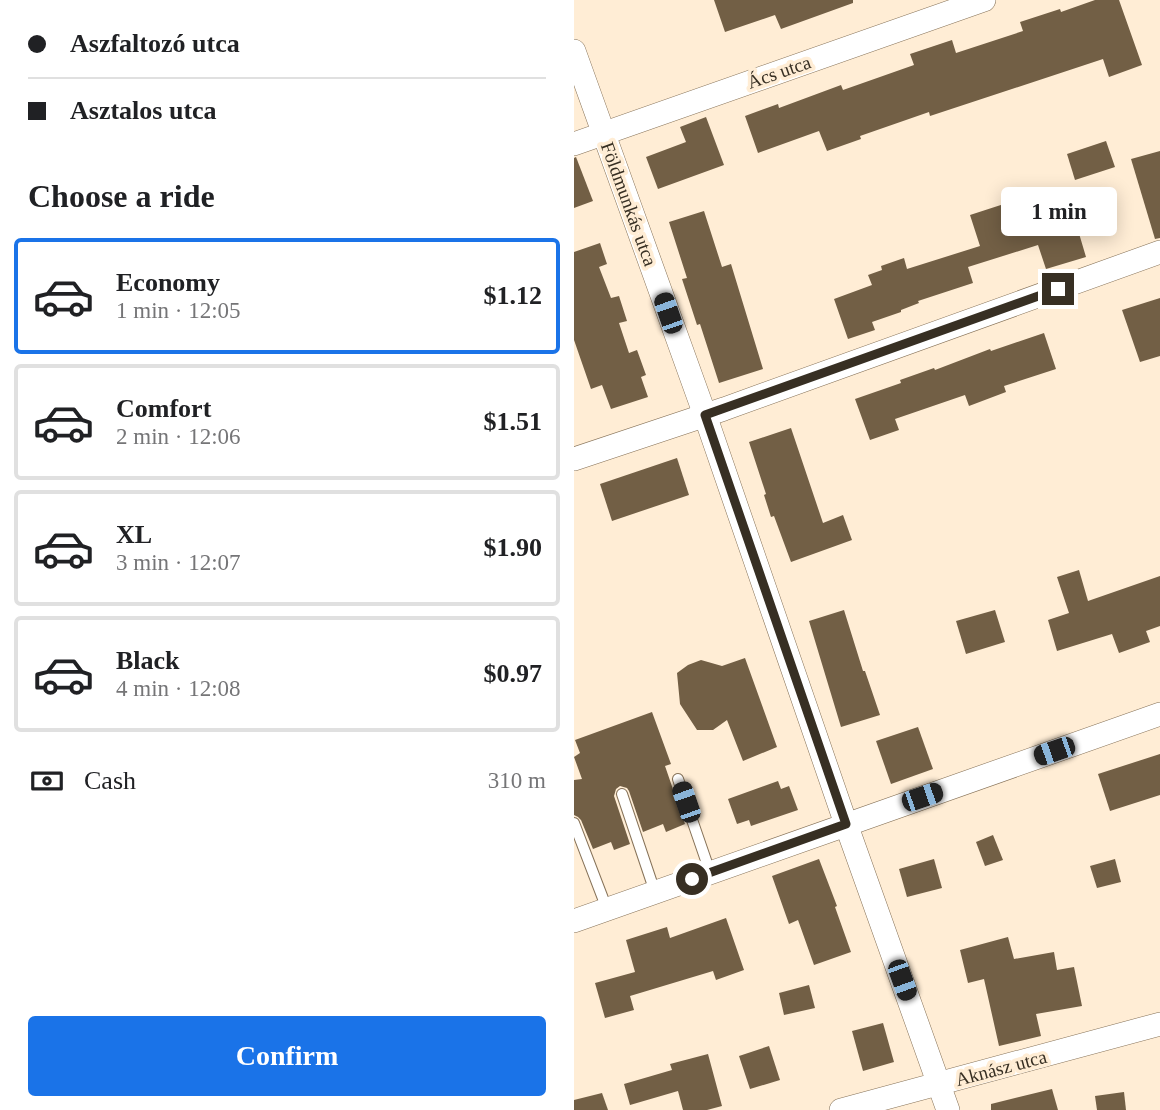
<!DOCTYPE html>
<meta charset="utf-8">
<style>
body{margin:0;font-family:Georgia,serif;background:#f6f6f6;color:#202124;height:100vh;display:flex;flex-direction:column;font-size:26px;white-space:nowrap}
*{box-sizing:border-box;margin:0}
p{font-size:23px;color:#757577}
.icon{flex:none;width:38px;height:38px;fill:none;stroke:currentColor;stroke-width:2;stroke-linecap:round;stroke-linejoin:round}
.map{position:relative;flex:1;overflow:hidden}
.sheet{display:flex;flex-direction:column;background:#fff;width:574px}
.sheet>*{flex:none}
.guide{display:grid;align-content:center;height:154px;padding:0 28px;background:#fff}
.end{position:absolute;width:32px;height:32px;margin:-16px;border:9px solid #372f23;background:#fff;box-shadow:0 0 0 4px #fff}
.from{border-radius:50%}
.bubble{position:absolute;height:49px;border-radius:7px;background:#fff;box-shadow:0 4px 18px #0003;font-size:23px;font-weight:700;line-height:49px;text-align:center}
.car{position:absolute;width:21px;height:42px;margin:-21px -10px;border-radius:9px;box-shadow:0 0 5px 2px #0007;background:linear-gradient(#222 24%,#8ab4d8 0 40%,#222 0 76%,#8ab4d8 0 86%,#222 0)}
.guide b{display:flex;align-items:center;gap:24px;height:66px;font-size:26px}
.guide b+b{border-top:2px solid #e0e0e0}
.guide i{width:18px;height:18px;background:#202124}
ul{padding:0;list-style:none}
li{display:flex;align-items:center;gap:21px;height:116px;margin:0 14px 10px;padding:0 14px;border:4px solid #e0e0e0;border-radius:7px}
li div{flex:1}
li b{display:block;font-size:26px}
li em{font-style:normal;font-weight:700}
li.active{border-color:#1a73e8}
li>.icon{width:63px;height:63px;stroke-width:1.5}
h2{padding:0 28px;font-size:32px;line-height:84px}
.pay{display:flex;align-items:center;gap:18px;height:77px;padding:0 28px;font-size:26px}
.pay p{margin-inline-start:auto}
.button{display:flex;gap:14px;margin-top:auto;padding:14px 28px}
.button a{flex:1;height:80px;border-radius:7px;background:#1a73e8;color:#fff;font-size:28px;font-weight:700;line-height:80px;text-align:center}
main{display:flex;flex:1;min-height:0}
.map>svg:first-child{display:block}
.building{fill:#725f45}
.lines{fill:none;stroke-linecap:round;stroke-linejoin:round}
.service-casing{stroke:#867258;stroke-width:12}
.minor-casing{stroke:#867258;stroke-width:24}
.service{stroke:#fff;stroke-width:10}
.minor{stroke:#fff;stroke-width:23}
.route{stroke:#372f23;stroke-width:9}
.labels{text-anchor:middle;dominant-baseline:central;stroke-width:7;stroke-linejoin:round;paint-order:stroke}
.street-label{font-size:19px;fill:#372f23;stroke:#ffedd5}
</style>
<main>
<section class="sheet">
<div class="guide">
<b><i class="from"></i>Aszfaltozó utca</b>
<b><i></i>Asztalos utca</b>
</div>
<h2>Choose a ride</h2>
<ul>
<li class="active"><svg class="icon" aria-label="car" viewBox="0 0 24 24"><path d="M5 17H2v-5l4-1 3-4h7l3 4 3 1v5h-3M9 17h6M6 11h13"/><circle cx="7" cy="17" r="2"/><circle cx="17" cy="17" r="2"/></svg><div><b>Economy</b><p>1 min · 12:05</p></div><em>$1.12</em></li>
<li><svg class="icon" aria-label="car" viewBox="0 0 24 24"><path d="M5 17H2v-5l4-1 3-4h7l3 4 3 1v5h-3M9 17h6M6 11h13"/><circle cx="7" cy="17" r="2"/><circle cx="17" cy="17" r="2"/></svg><div><b>Comfort</b><p>2 min · 12:06</p></div><em>$1.51</em></li>
<li><svg class="icon" aria-label="car" viewBox="0 0 24 24"><path d="M5 17H2v-5l4-1 3-4h7l3 4 3 1v5h-3M9 17h6M6 11h13"/><circle cx="7" cy="17" r="2"/><circle cx="17" cy="17" r="2"/></svg><div><b>XL</b><p>3 min · 12:07</p></div><em>$1.90</em></li>
<li><svg class="icon" aria-label="car" viewBox="0 0 24 24"><path d="M5 17H2v-5l4-1 3-4h7l3 4 3 1v5h-3M9 17h6M6 11h13"/><circle cx="7" cy="17" r="2"/><circle cx="17" cy="17" r="2"/></svg><div><b>Black</b><p>4 min · 12:08</p></div><em>$0.97</em></li>
</ul>
<div class="pay"><svg class="icon" aria-label="cash" viewBox="0 0 24 24"><path d="M3 7h18v10H3z"/><circle cx="12" cy="12" r="2"/></svg>Cash<p>310 m</p></div>
<div class="button"><a>Confirm</a></div>
</section>
<div class="map">
<svg width="586" height="1110" viewBox="0 0 586 1110">
<rect width="100%" height="100%" fill="#ffedd5"/>
<g class="building">
<polygon points="140,0 279,0 279,3 207,29 201,15 151,32"/>
<polygon points="521,0 545,0 568,65 535,77 529,59 356,116 355,112 286,136 287,139 253,151 245,131 184,153 171,116 204,104 205,108 267,85 269,90 340,65 336,54 378,40 382,53 449,31 446,22 486,9 487,12"/>
<polygon points="132,117 150,165 84,189 72,157 112,142 106,127"/>
<polygon points="532,141 541,167 501,180 493,154"/>
<polygon points="586,151 586,238 581,239 557,159"/>
<polygon points="2,157 19,201 0,208 0,158"/>
<polygon points="433,203 439,221 496,203 512,257 472,269 464,245 394,267 399,283 344,301 345,303 327,310 327,312 298,322 301,330 274,339 260,299 298,285 294,275 308,270 307,266 330,258 333,269 406,246 396,215"/>
<polygon points="130,211 148,267 157,264 189,369 145,383 126,324 123,325 108,279 113,278 95,222"/>
<polygon points="26,243 33,264 25,267 37,298 45,296 53,321 45,323 55,353 63,350 72,375 67,377 74,397 37,409 28,385 17,389 0,340 0,252"/>
<polygon points="586,298 586,356 566,362 548,310"/>
<polygon points="470,333 482,369 430,386 432,392 395,406 391,395 321,419 325,430 296,440 281,399 327,383 326,380 360,368 361,370 416,349 417,351"/>
<polygon points="217,428 249,523 269,515 278,540 217,562 200,516 197,517 190,495 192,494 175,442"/>
<polygon points="103,458 115,495 38,521 26,484"/>
<polygon points="505,570 514,601 586,576 586,626 572,631 576,642 545,653 538,634 483,651 474,620 495,613 483,577"/>
<polygon points="270,610 289,671 291,671 306,715 267,727 235,621"/>
<polygon points="421,610 431,642 392,654 382,621"/>
<polygon points="171,658 203,747 169,761 153,720 139,730 123,730 106,704 103,673 114,665 127,660 148,666"/>
<polygon points="78,712 97,764 91,766 111,824 92,832 89,824 69,832 55,791 53,788 46,786 42,789 40,796 56,844 40,850 37,842 19,849 7,820 4,817 0,815 0,780 8,779 0,757 6,753 1,740"/>
<polygon points="344,727 359,769 317,784 302,741"/>
<polygon points="586,754 586,795 536,811 524,774"/>
<polygon points="204,781 207,789 215,786 224,810 177,826 175,820 163,824 154,799"/>
<polygon points="419,835 429,860 411,866 402,842"/>
<polygon points="245,859 263,906 261,907 277,952 240,965 224,920 215,924 198,876"/>
<polygon points="360,859 368,888 333,897 325,869"/>
<polygon points="541,859 547,882 523,888 516,866"/>
<polygon points="152,918 170,970 142,980 139,971 56,996 60,1010 31,1018 21,983 61,972 52,940 93,927 96,938"/>
<polygon points="434,937 440,959 480,952 483,970 500,967 508,1006 462,1014 467,1036 425,1046 410,979 394,983 386,950"/>
<polygon points="235,985 241,1008 210,1015 205,993"/>
<polygon points="309,1023 320,1062 289,1071 278,1031"/>
<polygon points="195,1046 206,1080 176,1089 165,1056"/>
<polygon points="134,1054 148,1106 133,1110 109,1110 104,1091 56,1105 50,1084 98,1070 96,1064"/>
<polygon points="478,1089 484,1110 417,1110 417,1104"/>
<polygon points="550,1092 552,1110 523,1110 521,1096"/>
<polygon points="28,1093 34,1110 0,1110 0,1100"/>
</g>
<g class="lines">
<defs>
<g id="service">
<polyline points="104,779 136,872"/>
<polyline points="48,794 81,892"/>
<polyline points="0,823 33,909"/>
</g>
<g id="minor">
<polyline points="0,51 131,415 272,824 374,1110"/>
<polyline points="0,144 410,0"/>
<polyline points="0,459 150,409 586,252"/>
<polyline points="0,921 586,714"/>
<polyline points="267,1110 586,1024"/>
</g>
</defs>
<use href="#service" class="service-casing"/>
<use href="#minor" class="minor-casing"/>
<use href="#service" class="service"/>
<use href="#minor" class="minor"/>
</g>
<g class="lines">
<polyline class="route" points="118,879 272,824 131,415 484,289"/>
</g>
<g class="labels">
<g class="street-label">
<text transform="translate(205 72) rotate(-19)">Ács utca</text>
<text transform="translate(55 204) rotate(70)">Földmunkás utca</text>
<text transform="translate(427 1068) rotate(-15)">Aknász utca</text>
</g>
</g>
</svg>
<i class="end from" style="left:118px;top:879px"></i>
<i class="end" style="left:484px;top:289px"></i>
<div class="bubble" style="left:427px;top:187px;width:116px">1 min</div>
<i class="car" style="left:94px;top:313px;rotate:341deg"></i>
<i class="car" style="left:480px;top:751px;rotate:251deg"></i>
<i class="car" style="left:348px;top:797px;rotate:71deg"></i>
<i class="car" style="left:112px;top:802px;rotate:341deg"></i>
<i class="car" style="left:328px;top:980px;rotate:160deg"></i>
</div>
</main>
